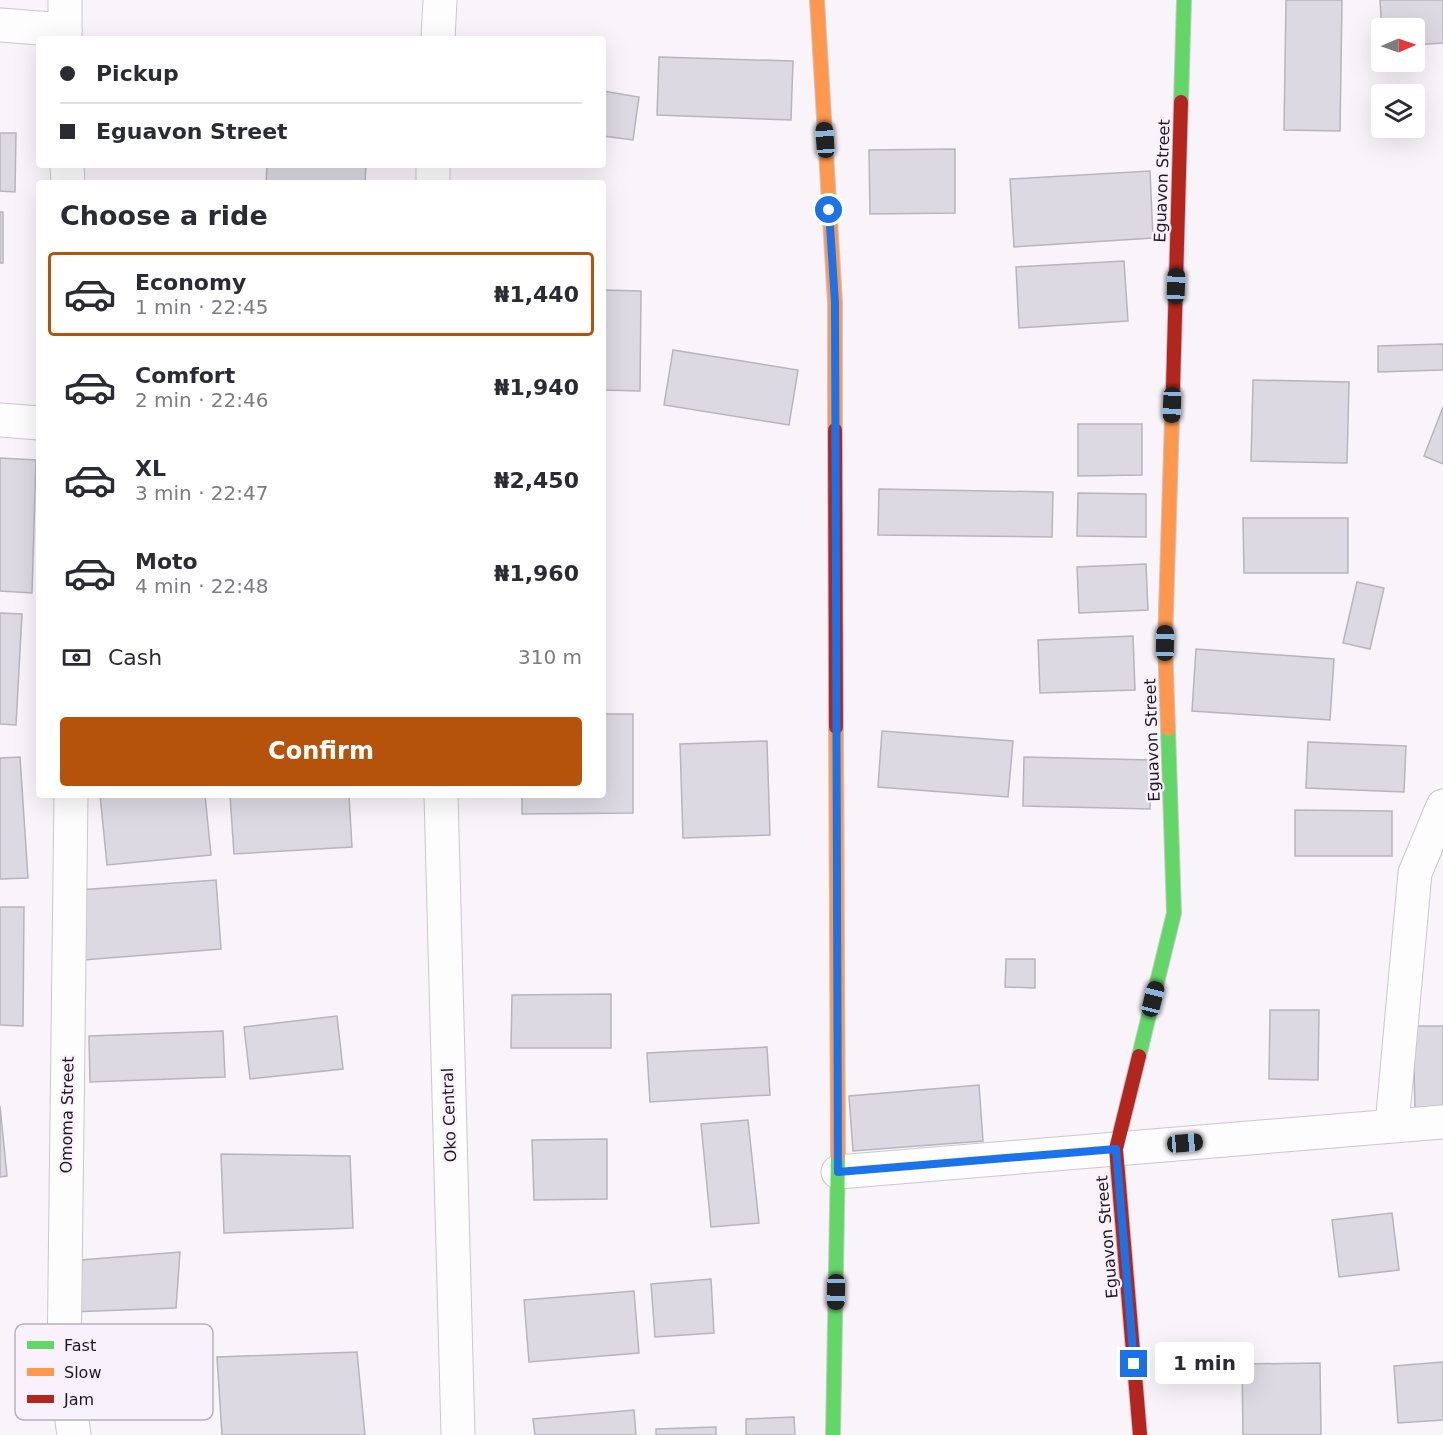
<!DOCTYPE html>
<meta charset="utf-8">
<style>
body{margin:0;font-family:"DejaVu Sans",sans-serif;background:#f7f7f7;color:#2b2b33;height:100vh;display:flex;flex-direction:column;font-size:22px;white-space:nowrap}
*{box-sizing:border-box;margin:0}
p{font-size:20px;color:#7c7c81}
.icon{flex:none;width:33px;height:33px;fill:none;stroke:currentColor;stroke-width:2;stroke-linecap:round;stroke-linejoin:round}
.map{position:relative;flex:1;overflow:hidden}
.side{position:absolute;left:36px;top:180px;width:570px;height:618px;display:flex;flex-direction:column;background:#fff;border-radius:6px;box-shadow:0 6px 24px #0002}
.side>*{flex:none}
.banner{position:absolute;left:36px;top:36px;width:570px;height:132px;border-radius:6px;box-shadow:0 6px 24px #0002;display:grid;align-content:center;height:132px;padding:0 24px;background:#fff}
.needle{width:39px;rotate:88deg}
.buttons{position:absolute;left:1371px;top:18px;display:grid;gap:12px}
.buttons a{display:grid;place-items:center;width:54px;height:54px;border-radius:6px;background:#fff;box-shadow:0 6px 24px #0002;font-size:30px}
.end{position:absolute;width:27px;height:27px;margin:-14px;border:8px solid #1a73e8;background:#fff;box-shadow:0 0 0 3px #fff}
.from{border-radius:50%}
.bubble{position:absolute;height:42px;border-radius:6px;background:#fff;box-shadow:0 6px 24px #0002;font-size:20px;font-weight:700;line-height:42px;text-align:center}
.car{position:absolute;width:18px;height:36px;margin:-18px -9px;border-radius:8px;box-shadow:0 0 4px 2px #0007;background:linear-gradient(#222 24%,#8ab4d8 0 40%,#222 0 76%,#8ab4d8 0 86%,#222 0)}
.banner b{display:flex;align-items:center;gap:21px;height:57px;font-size:22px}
.banner b+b{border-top:2px solid #e1e1e2}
.banner i{width:15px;height:15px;background:#2b2b33}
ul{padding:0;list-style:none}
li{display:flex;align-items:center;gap:18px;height:84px;margin:0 12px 9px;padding:0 12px;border:3px solid transparent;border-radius:6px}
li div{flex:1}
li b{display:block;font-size:22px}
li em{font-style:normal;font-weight:700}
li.on{border-color:#b45309}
li>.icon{width:54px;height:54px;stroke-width:1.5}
h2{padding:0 24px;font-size:27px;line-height:72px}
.pay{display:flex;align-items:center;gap:15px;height:66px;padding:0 24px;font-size:22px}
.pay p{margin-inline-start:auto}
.primary-button{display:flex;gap:12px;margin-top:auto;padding:12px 24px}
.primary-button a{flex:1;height:69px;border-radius:6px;background:#b45309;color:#fff;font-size:24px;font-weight:700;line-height:69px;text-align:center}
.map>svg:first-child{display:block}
.building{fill:#dcd9e2;stroke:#b7b4bc;stroke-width:1.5}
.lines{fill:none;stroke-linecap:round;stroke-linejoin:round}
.street-casing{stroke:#cbc6cd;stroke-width:35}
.fast-casing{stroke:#cbc6cd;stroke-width:16}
.slow-casing{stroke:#cbc6cd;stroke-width:16}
.jam-casing{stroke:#cbc6cd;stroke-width:16}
.street{stroke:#fefdfe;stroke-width:33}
.fast{stroke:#63d668;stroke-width:14}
.slow{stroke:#ff974d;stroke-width:14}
.jam{stroke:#b3261e;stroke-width:14}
.route{stroke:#1a73e8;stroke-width:8}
.labels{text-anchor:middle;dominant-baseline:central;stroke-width:4.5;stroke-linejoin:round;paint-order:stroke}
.street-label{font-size:16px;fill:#201922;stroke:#f9f2fc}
.key{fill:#f9f2fc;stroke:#b8b1bb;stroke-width:1.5}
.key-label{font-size:16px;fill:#201922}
</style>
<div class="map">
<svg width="1443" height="1435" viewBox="0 0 1443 1435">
<rect width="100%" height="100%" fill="#f8f4fa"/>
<g class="building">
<polygon points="1286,0 1342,0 1340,131 1284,130"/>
<polygon points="1380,0 1443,0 1443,43 1414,45 1414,28 1382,28 1382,32"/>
<polygon points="659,57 793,61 791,120 657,115"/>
<polygon points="603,91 639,97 633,140 603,136"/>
<polygon points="0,133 16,133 15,192 0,191"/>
<polygon points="955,149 955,213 870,214 869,150"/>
<polygon points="267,165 366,165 365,183 266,183"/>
<polygon points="1150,171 1153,238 1014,247 1010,179"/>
<rect x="0" y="212" width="3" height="51"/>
<polygon points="1124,261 1128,321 1019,328 1016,267"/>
<polygon points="603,290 641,291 640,391 603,390"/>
<polygon points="1443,344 1443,370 1378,372 1378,346"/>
<polygon points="673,350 798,370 789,425 664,405"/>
<polygon points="1253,380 1349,382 1347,463 1251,461"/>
<polygon points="1443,407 1443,464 1424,456"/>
<polygon points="1078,424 1142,424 1142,475 1078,476"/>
<polygon points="0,458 36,460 32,593 0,591"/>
<polygon points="879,489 1053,492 1052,537 878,535"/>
<polygon points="1078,493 1146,494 1146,537 1077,536"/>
<polygon points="1243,518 1348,518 1348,573 1244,573"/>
<polygon points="1146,564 1148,610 1079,613 1077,567"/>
<polygon points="1357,582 1384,588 1370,649 1343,643"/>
<polygon points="0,613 22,614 16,725 0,724"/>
<polygon points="1133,636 1135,690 1040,693 1038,640"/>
<polygon points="1196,649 1334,659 1330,720 1192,711"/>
<polygon points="603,714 633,714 633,813 522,814 522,795 603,795"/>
<polygon points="882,731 1013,741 1008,797 878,787"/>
<polygon points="767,741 770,835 683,838 680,744"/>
<polygon points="1308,742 1406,746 1404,792 1306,788"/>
<polygon points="20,757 28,878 0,879 0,758"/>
<polygon points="1024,757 1151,760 1150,809 1023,806"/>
<polygon points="100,795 205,795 211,855 107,865"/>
<polygon points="230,795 349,795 352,847 234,854"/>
<polygon points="1295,810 1392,811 1392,856 1295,856"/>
<polygon points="216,880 221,949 83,960 78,890"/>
<polygon points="0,907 24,907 23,1026 0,1025"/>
<polygon points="1006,959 1035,959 1035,988 1005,987"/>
<polygon points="611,994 611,1048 511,1048 512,995"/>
<polygon points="1270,1010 1319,1010 1318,1080 1269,1079"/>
<polygon points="337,1016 343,1069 250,1079 244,1027"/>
<polygon points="1413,1026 1443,1026 1443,1109 1415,1110"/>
<polygon points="223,1031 225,1077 90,1082 89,1036"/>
<polygon points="767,1047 770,1095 650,1102 647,1053"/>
<polygon points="979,1085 983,1141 853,1151 849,1096"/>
<polygon points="0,1106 7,1176 0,1177"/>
<polygon points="748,1120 759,1223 711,1227 701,1124"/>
<polygon points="607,1139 607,1199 534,1200 532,1140"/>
<polygon points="221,1154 350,1156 353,1228 224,1233"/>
<polygon points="1392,1213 1399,1270 1339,1277 1332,1220"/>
<polygon points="180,1252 176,1308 70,1312 68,1261"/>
<polygon points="711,1279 714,1333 655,1337 651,1284"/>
<polygon points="634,1291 639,1353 529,1362 524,1300"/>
<polygon points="357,1352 365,1435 222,1435 217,1357"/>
<polygon points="1443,1362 1443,1420 1398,1423 1394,1366"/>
<polygon points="1320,1363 1321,1435 1243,1435 1242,1364"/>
<polygon points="634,1410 636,1435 535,1435 533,1419"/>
<polygon points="794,1417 795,1435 746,1435 746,1419"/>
<polygon points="716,1427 716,1435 656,1435 656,1429"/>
</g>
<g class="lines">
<defs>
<g id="street">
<polyline points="65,0 65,39"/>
<polyline points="0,25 65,30"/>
<polyline points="438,39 440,0"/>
<polyline points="67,165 68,183"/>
<polyline points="433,183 433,165"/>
<polyline points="0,420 39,423"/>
<polyline points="71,795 64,1364 74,1435"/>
<polyline points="441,795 458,1435"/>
<polyline points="1392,1125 1415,873 1443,806"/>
<polyline points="838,1172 1443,1122"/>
</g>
<g id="fast">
<polyline points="1181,102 1184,0"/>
<polyline points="1139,1056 1174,913 1168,729"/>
<polyline points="833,1435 838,1155"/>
</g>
<g id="slow">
<polyline points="817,0 835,303 835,430"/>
<polyline points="836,727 838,1155"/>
<polyline points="1168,729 1165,643 1173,387"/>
</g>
<g id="jam">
<polyline points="1173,387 1181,102"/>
<polyline points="835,430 836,727"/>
<polyline points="1139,1056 1116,1149 1140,1435"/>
</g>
</defs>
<use href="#street" class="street-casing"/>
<use href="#fast" class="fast-casing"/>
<use href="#slow" class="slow-casing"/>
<use href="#jam" class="jam-casing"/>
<use href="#street" class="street"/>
<use href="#fast" class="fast"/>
<use href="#slow" class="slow"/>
<use href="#jam" class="jam"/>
</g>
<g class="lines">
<polyline class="route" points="829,210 835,303 838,1172 1116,1149 1134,1364"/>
</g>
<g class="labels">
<g class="street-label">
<text transform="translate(1162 181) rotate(-88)">Eguavon Street</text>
<text transform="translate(1152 740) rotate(-92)">Eguavon Street</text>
<text transform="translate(67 1115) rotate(-89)">Omoma Street</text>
<text transform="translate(449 1115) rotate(-92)">Oko Central</text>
<text transform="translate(1107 1237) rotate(-95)">Eguavon Street</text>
</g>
</g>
<rect x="15" y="1324" width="198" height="96" rx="9" class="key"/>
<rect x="27" y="1341" width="27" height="8" fill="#63d668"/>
<rect x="27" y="1368" width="27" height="8" fill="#ff974d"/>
<rect x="27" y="1395" width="27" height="8" fill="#b3261e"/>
<g class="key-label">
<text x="64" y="1351">Fast</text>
<text x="64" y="1378">Slow</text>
<text x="64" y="1405">Jam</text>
</g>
</svg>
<div class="buttons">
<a><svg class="needle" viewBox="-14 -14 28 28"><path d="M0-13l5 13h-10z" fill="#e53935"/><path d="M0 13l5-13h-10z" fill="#7c7c81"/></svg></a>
<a><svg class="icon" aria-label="layers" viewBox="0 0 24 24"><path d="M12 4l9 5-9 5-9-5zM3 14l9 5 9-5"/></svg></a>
</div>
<i class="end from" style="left:829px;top:210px"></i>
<i class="end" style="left:1134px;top:1364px"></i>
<div class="bubble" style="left:1155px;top:1342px;width:99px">1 min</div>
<i class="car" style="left:825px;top:140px;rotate:356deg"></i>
<i class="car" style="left:1176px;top:286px;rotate:2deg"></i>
<i class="car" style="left:1172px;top:405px;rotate:182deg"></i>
<i class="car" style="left:1165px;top:643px;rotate:1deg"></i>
<i class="car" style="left:1153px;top:999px;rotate:14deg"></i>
<i class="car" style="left:1185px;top:1143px;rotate:85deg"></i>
<i class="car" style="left:836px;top:1292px;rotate:181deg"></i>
<div class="banner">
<b><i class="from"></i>Pickup</b>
<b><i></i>Eguavon Street</b>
</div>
<section class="side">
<h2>Choose a ride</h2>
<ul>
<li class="on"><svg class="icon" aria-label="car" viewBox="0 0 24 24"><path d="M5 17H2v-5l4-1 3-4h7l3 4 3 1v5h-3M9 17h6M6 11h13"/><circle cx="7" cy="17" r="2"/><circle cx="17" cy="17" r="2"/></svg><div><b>Economy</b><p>1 min · 22:45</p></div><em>₦1,440</em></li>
<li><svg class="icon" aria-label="car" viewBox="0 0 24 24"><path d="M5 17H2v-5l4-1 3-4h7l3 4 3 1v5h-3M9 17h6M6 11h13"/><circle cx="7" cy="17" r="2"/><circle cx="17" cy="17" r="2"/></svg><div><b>Comfort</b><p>2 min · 22:46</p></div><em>₦1,940</em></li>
<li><svg class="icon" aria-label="car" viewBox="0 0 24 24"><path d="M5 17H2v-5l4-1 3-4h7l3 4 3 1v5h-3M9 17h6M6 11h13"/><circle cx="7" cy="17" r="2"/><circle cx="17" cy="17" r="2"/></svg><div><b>XL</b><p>3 min · 22:47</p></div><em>₦2,450</em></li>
<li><svg class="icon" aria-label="car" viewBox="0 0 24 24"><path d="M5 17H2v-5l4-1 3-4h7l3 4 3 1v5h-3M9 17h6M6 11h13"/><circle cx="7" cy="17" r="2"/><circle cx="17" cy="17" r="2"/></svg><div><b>Moto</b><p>4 min · 22:48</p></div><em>₦1,960</em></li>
</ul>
<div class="pay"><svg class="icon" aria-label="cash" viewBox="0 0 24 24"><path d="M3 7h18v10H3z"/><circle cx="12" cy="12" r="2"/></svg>Cash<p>310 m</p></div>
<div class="primary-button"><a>Confirm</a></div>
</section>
</div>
